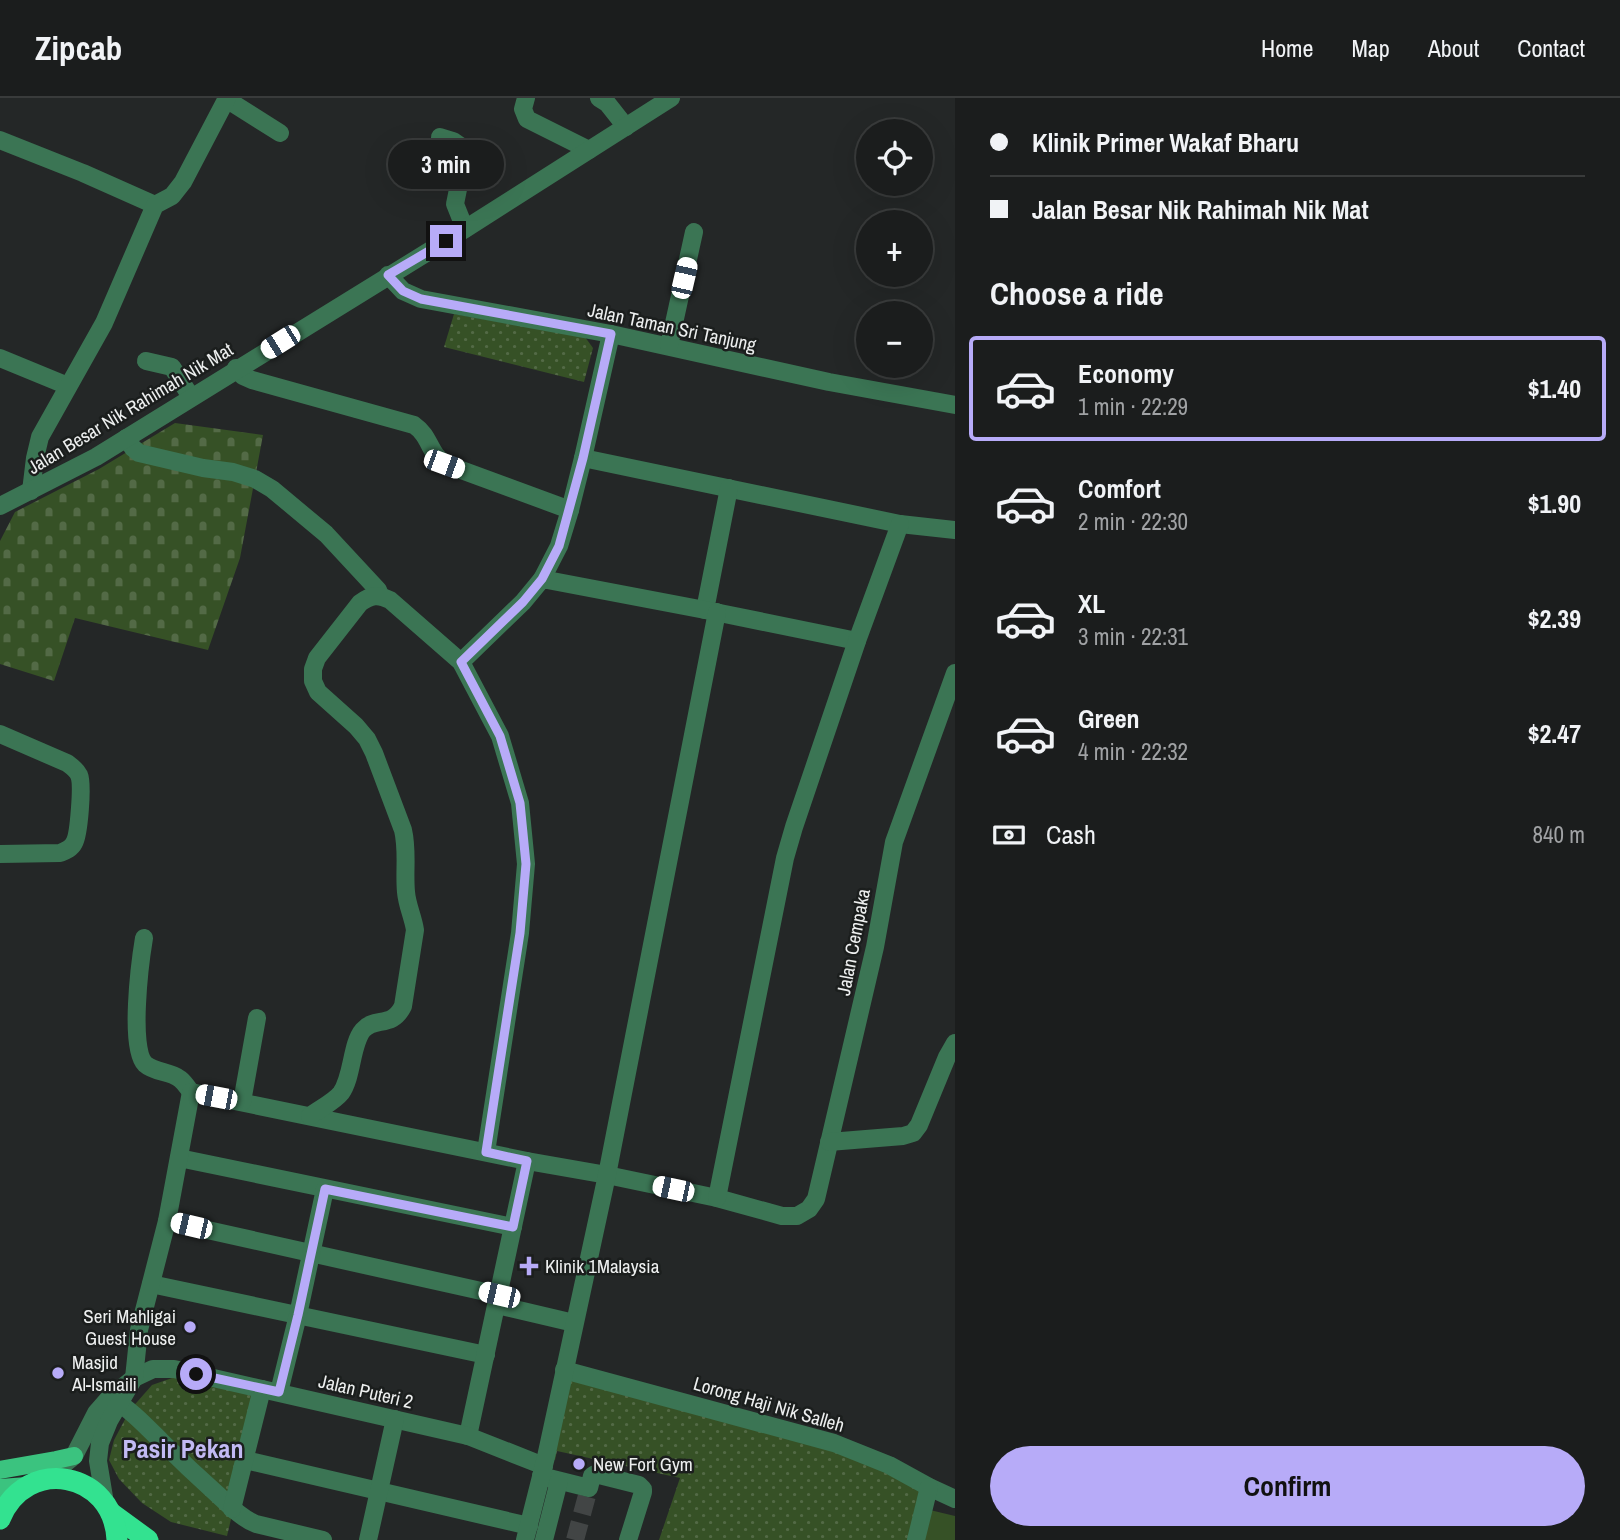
<!DOCTYPE html>
<meta charset="utf-8">
<style>
body{margin:0;font-family:"Archivo Narrow",sans-serif;background:#242626;color:#f1f3f6;height:100vh;display:flex;flex-direction:column;font-size:26px;white-space:nowrap}
*{box-sizing:border-box;margin:0}
p{font-size:23px;color:#a0a2a4}
.icon{flex:none;width:38px;height:38px;fill:none;stroke:currentColor;stroke-width:2;stroke-linecap:round;stroke-linejoin:round}
.map{position:relative;flex:1;overflow:hidden}
.details{display:flex;flex-direction:column;background:#1b1d1d;width:665px}
.details>*{flex:none}
.guide{display:grid;align-content:center;height:154px;padding:0 35px;background:#1b1d1d}
.fabs{position:absolute;left:856px;top:21px;display:grid;gap:14px}
.fabs a{display:grid;place-items:center;width:77px;height:77px;border-radius:50%;background:#1b1d1d;box-shadow:0 7px 28px #0002,0 0 0 2px #393b3b;font-size:35px}
.end{position:absolute;width:32px;height:32px;margin:-16px;border:9px solid #b7abf8;background:#111;box-shadow:0 0 0 4px #111}
.from{border-radius:50%}
.bubble{position:absolute;height:49px;border-radius:24px;background:#1b1d1d;box-shadow:0 7px 28px #0002,0 0 0 2px #393b3b;font-size:23px;font-weight:700;line-height:49px;text-align:center}
.car{position:absolute;width:21px;height:42px;margin:-21px -10px;border-radius:9px;box-shadow:0 0 5px 2px #0007;background:linear-gradient(#fff 24%,#345 0 40%,#fff 0 76%,#345 0 86%,#fff 0)}
.guide b{display:flex;align-items:center;gap:24px;height:66px;font-size:26px}
.guide b+b{border-top:2px solid #393b3b}
.guide i{width:18px;height:18px;background:#f1f3f6}
ul{padding:0;list-style:none}
li{display:flex;align-items:center;gap:21px;height:105px;margin:0 14px 10px;padding:0 21px;border:4px solid transparent;border-radius:7px}
li div{flex:1}
li b{display:block;font-size:26px}
li em{font-style:normal;font-weight:700}
li.on{border-color:#b7abf8}
li>.icon{width:63px;height:63px;stroke-width:1.5}
h2{padding:0 35px;font-size:32px;line-height:84px}
.pay{display:flex;align-items:center;gap:18px;height:77px;padding:0 35px;font-size:26px}
.pay p{margin-inline-start:auto}
.button{display:flex;gap:14px;margin-top:auto;padding:14px 35px}
.button a{flex:1;height:80px;border-radius:42px;background:#b7abf8;color:#111;font-size:28px;font-weight:700;line-height:80px;text-align:center}
header{display:flex;align-items:center;gap:42px;box-sizing:border-box;height:98px;padding:0 35px;background:#1b1d1d;border-bottom:2px solid #393b3b}
header strong{font-size:33px}
nav{display:flex;gap:38px;margin-inline-start:auto;font-size:24px}
main{display:flex;flex:1;min-height:0}
.map>svg:first-child{display:block}
.green{fill:url(#green-dots)}
.cemetery{fill:url(#cemetery-stones)}
.pitch{fill:#365126}
.lines{fill:none;stroke-linecap:round;stroke-linejoin:round}
.minor-tunnel{stroke:#424545;stroke-width:18;stroke-dasharray:18 9;stroke-linecap:butt}
.minor{stroke:#3b7554;stroke-width:18}
.major{stroke:#3bc37f;stroke-width:18}
.highway{stroke:#33e290;stroke-width:21}
.route{stroke:#b7abf8;stroke-width:9}
.poi-dot{fill:#b7abf8;stroke:#1b1e1d;stroke-width:2.5}
.labels{text-anchor:middle;dominant-baseline:central;stroke-width:5;stroke-linejoin:round;paint-order:stroke}
.street-label{font-size:19px;fill:#edefef;stroke:#1b1e1d}
.poi-label{font-size:19px;fill:#edefef;stroke:#1b1e1d;text-anchor:start}
.district-label{font-size:26px;font-weight:bold;fill:#c2baf3;stroke:#1b1e1d}
</style>
<header>
<strong>Zipcab</strong>
<nav><a>Home</a><a>Map</a><a>About</a><a>Contact</a></nav>
</header>
<main>
<div class="map">
<svg width="955" height="1442" viewBox="0 0 955 1442">
<defs>
<pattern id="green-dots" width="8" height="8" patternUnits="userSpaceOnUse" patternTransform="scale(1.75)"><rect width="8" height="8" fill="#365126"/><path d="M2 2h.1M6 6h.1" fill="none" stroke="#536a46" stroke-width="1.8" stroke-linecap="round"/></pattern>
<pattern id="cemetery-stones" width="16" height="16" patternUnits="userSpaceOnUse" patternTransform="scale(1.75)"><rect width="16" height="16" fill="#365126"/><path d="M2 7V4a2 2 0 0 1 4 0v3zM10 15v-3a2 2 0 0 1 4 0v3z" fill="#536a46"/></pattern>
</defs>
<rect width="100%" height="100%" fill="#242727"/>
<g class="green">
<polygon points="454,216 585,239 593,250 584,284 444,249"/>
<polygon points="564,1272 834,1345 929,1389 916,1442 659,1442 680,1380 557,1353 555,1362 546,1359"/>
<polygon points="175,1279 260,1299 227,1438 171,1424 142,1405 119,1381 109,1362 114,1342 130,1312 152,1287"/>
</g>
<polygon class="cemetery" points="175,325 263,337 240,460 208,552 75,520 54,583 0,566 0,443 15,414 99,371"/>
<polygon class="pitch" points="930,1412 955,1418 955,1442 922,1442"/>
<g class="lines">
<polyline class="minor-tunnel" points="575,1442 589,1390"/>
<g class="minor">
<polyline points="526,0 523,11 527,21 589,52"/>
<polyline points="599,0 607,5 626,29"/>
<polyline points="226,1 280,35"/>
<polyline points="440,39 453,43 466,52 455,106 465,131"/>
<polyline points="0,42 83,75 155,107"/>
<polyline points="388,177 403,193 421,201 611,236 829,284 955,307"/>
<polyline points="669,248 694,134"/>
<polyline points="0,260 68,288"/>
<polyline points="146,263 172,269 191,299"/>
<path d="M236,270L243,278L252,282L414,327C431,339 428,354 445,366L570,412"/>
<polyline points="126,340 133,350 139,355 203,370 233,374 255,381 272,391 326,436 378,492 380,497"/>
<polyline points="583,360 900,426 955,432"/>
<polyline points="31,393 35,360 40,339 104,225 155,107 172,98 183,84 227,0"/>
<polyline points="0,408 96,359 465,131 671,0"/>
<polyline points="542,481 559,448 570,412 583,360 611,236"/>
<polyline points="705,512 729,390"/>
<polyline points="461,564 523,504 542,481 705,512 857,543"/>
<path d="M0,636L67,665C71,668 76,671 79,677C83,686 79,737 74,745C71,751 65,753 60,755L0,756"/>
<path d="M144,840C140,864 129,950 145,966C155,975 170,973 180,981C184,984 188,990 191,994L527,1063L607,1077L717,1100L782,1118H797L809,1111L816,1101L875,849L894,744L955,575"/>
<polyline points="242,1004 257,920"/>
<path d="M310,1018C319,1011 334,1004 341,995C353,978 351,946 363,932C375,918 392,931 403,908L415,832C413,819 407,807 406,794C404,773 408,753 403,732L374,655L367,641L356,628L318,594L313,583V571L317,560L360,505C371,497 378,496 390,502L461,564L500,638L520,705L526,766L520,835L486,1054"/>
<polyline points="829,1044 903,1038 913,1035 919,1027 947,959 955,945"/>
<polyline points="179,1060 513,1129"/>
<polyline points="717,1100 785,760 794,729 857,543 900,426"/>
<polyline points="167,1123 499,1197"/>
<polyline points="151,1186 486,1257"/>
<polyline points="497,1207 574,1225"/>
<polyline points="564,1272 834,1345 889,1367 929,1389 955,1401"/>
<polyline points="279,1294 298,1217 325,1091"/>
<path d="M111,1300C130,1311 145,1327 161,1343C179,1361 198,1379 217,1396C229,1407 241,1420 256,1426L323,1442"/>
<polyline points="468,1338 527,1063"/>
<polyline points="245,1362 529,1428"/>
<polyline points="541,1378 589,1390 592,1378 595,1376 639,1387 643,1391 643,1394 628,1442"/>
<polyline points="46,1381 74,1358 96,1315 110,1299 134,1280 153,1271 174,1271 468,1338 544,1368"/>
<polyline points="105,1405 98,1363 100,1345 109,1323 134,1280 139,1232 167,1123 191,994"/>
<polyline points="232,1411 262,1291"/>
<polyline points="368,1442 395,1321"/>
<polyline points="525,1442 546,1359 607,1077 717,514"/>
<polyline points="544,1442 559,1383"/>
<polyline points="916,1442 929,1389"/>
</g>
<g class="major">
<polyline points="0,1372 56,1362 74,1358"/>
<polyline points="0,1390 27,1388"/>
</g>
<g class="highway">
<polyline points="111,1415 148,1442"/>
<path d="M0,1421C26,1357 114,1373 117,1442"/>
</g>
</g>
<g class="lines">
<polyline class="route" points="196,1276 279,1294 298,1217 325,1091 513,1129 527,1063 486,1054 520,835 526,766 520,705 500,638 461,564 523,504 542,481 559,448 583,360 611,236 421,201 403,193 388,177 446,143"/>
</g>
<g class="poi-dot">
<path d="M525.5 1157.5h7v7h7v7h-7v7h-7v-7h-7v-7h7z"/>
<circle cx="190" cy="1229" r="7"/>
<circle cx="58" cy="1275" r="7"/>
<circle cx="579" cy="1366" r="7"/>
</g>
<g class="labels">
<g class="street-label">
<text transform="translate(672 229) rotate(12)">Jalan Taman Sri Tanjung</text>
<text transform="translate(130 310) rotate(-31)">Jalan Besar Nik Rahimah Nik Mat</text>
<text transform="translate(853 844) rotate(-79)">Jalan Cempaka</text>
<text transform="translate(366 1293) rotate(13)">Jalan Puteri 2</text>
<text transform="translate(769 1306) rotate(16)">Lorong Haji Nik Salleh</text>
</g>
<g class="poi-label">
<text x="545" y="1168">Klinik 1Malaysia</text>
<text x="176" y="1218" text-anchor="end">Seri Mahligai<tspan x="176" dy="22">Guest House</tspan></text>
<text x="72" y="1264">Masjid<tspan x="72" dy="22">Al-Ismaili</tspan></text>
<text x="593" y="1366">New Fort Gym</text>
</g>
<g class="district-label">
<text x="183" y="1350">Pasir Pekan</text>
</g>
</g>
</svg>
<div class="fabs">
<a><svg class="icon" aria-label="locate" viewBox="0 0 24 24"><circle cx="12" cy="12" r="6"/><path d="M12 2v4M12 18v4M2 12h4M18 12h4"/></svg></a>
<a>+</a>
<a>−</a>
</div>
<i class="end from" style="left:196px;top:1276px"></i>
<i class="end" style="left:446px;top:143px"></i>
<div class="bubble" style="left:388px;top:42px;width:116px">3 min</div>
<i class="car" style="left:684px;top:180px;rotate:13deg"></i>
<i class="car" style="left:280px;top:244px;rotate:238deg"></i>
<i class="car" style="left:444px;top:366px;rotate:110deg"></i>
<i class="car" style="left:216px;top:999px;rotate:281deg"></i>
<i class="car" style="left:673px;top:1091px;rotate:282deg"></i>
<i class="car" style="left:191px;top:1128px;rotate:283deg"></i>
<i class="car" style="left:499px;top:1197px;rotate:283deg"></i>
</div>
<section class="details">
<div class="guide">
<b><i class="from"></i>Klinik Primer Wakaf Bharu</b>
<b><i></i>Jalan Besar Nik Rahimah Nik Mat</b>
</div>
<h2>Choose a ride</h2>
<ul>
<li class="on"><svg class="icon" aria-label="car" viewBox="0 0 24 24"><path d="M5 17H2v-5l4-1 3-4h7l3 4 3 1v5h-3M9 17h6M6 11h13"/><circle cx="7" cy="17" r="2"/><circle cx="17" cy="17" r="2"/></svg><div><b>Economy</b><p>1 min · 22:29</p></div><em>$1.40</em></li>
<li><svg class="icon" aria-label="car" viewBox="0 0 24 24"><path d="M5 17H2v-5l4-1 3-4h7l3 4 3 1v5h-3M9 17h6M6 11h13"/><circle cx="7" cy="17" r="2"/><circle cx="17" cy="17" r="2"/></svg><div><b>Comfort</b><p>2 min · 22:30</p></div><em>$1.90</em></li>
<li><svg class="icon" aria-label="car" viewBox="0 0 24 24"><path d="M5 17H2v-5l4-1 3-4h7l3 4 3 1v5h-3M9 17h6M6 11h13"/><circle cx="7" cy="17" r="2"/><circle cx="17" cy="17" r="2"/></svg><div><b>XL</b><p>3 min · 22:31</p></div><em>$2.39</em></li>
<li><svg class="icon" aria-label="car" viewBox="0 0 24 24"><path d="M5 17H2v-5l4-1 3-4h7l3 4 3 1v5h-3M9 17h6M6 11h13"/><circle cx="7" cy="17" r="2"/><circle cx="17" cy="17" r="2"/></svg><div><b>Green</b><p>4 min · 22:32</p></div><em>$2.47</em></li>
</ul>
<div class="pay"><svg class="icon" aria-label="cash" viewBox="0 0 24 24"><path d="M3 7h18v10H3z"/><circle cx="12" cy="12" r="2"/></svg>Cash<p>840 m</p></div>
<div class="button"><a>Confirm</a></div>
</section>
</main>
